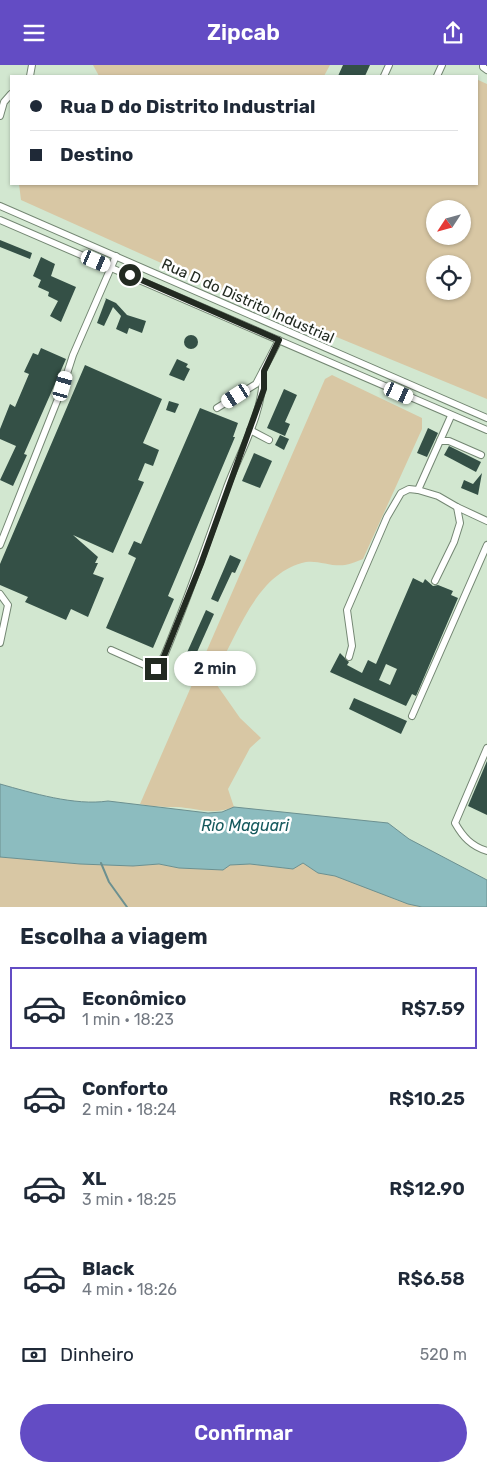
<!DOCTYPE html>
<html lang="pt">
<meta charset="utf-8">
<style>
body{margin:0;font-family:Rubik,sans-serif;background:#f2f2f3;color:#1f2937;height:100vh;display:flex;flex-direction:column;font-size:19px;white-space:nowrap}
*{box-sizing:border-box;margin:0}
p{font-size:16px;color:#747a83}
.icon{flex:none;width:28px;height:28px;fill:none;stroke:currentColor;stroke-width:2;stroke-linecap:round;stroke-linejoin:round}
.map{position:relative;height:842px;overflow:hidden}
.details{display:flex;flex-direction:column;background:#fff;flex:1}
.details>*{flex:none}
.banner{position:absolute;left:10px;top:10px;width:468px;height:110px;border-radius:0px;box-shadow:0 1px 4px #0004;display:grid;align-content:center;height:110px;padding:0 20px;background:#fff}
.needle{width:32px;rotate:234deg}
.controls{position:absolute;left:426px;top:135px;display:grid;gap:10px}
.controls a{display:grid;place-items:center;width:45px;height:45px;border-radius:50%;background:#fff;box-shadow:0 1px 4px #0004;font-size:25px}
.end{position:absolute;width:22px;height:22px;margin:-11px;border:6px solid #222a21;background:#fff;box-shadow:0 0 0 2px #fff}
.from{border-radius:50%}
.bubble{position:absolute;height:35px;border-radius:18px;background:#fff;box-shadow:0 1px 4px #0004;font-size:16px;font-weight:600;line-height:35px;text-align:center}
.car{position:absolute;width:15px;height:30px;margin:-15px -8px;border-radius:6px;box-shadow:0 0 4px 1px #0007;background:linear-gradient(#fff 24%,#345 0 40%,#fff 0 76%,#345 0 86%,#fff 0)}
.banner b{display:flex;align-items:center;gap:18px;height:48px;font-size:19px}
.banner b+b{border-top:1px solid #e0e1e3}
.banner i{width:12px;height:12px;background:#1f2937}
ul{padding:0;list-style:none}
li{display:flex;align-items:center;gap:15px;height:82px;margin:0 10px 8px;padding:0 10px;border:2px solid transparent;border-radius:0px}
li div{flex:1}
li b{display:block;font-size:19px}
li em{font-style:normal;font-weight:600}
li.on{border-color:#634cc4}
li>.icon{width:45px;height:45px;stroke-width:1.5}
h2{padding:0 20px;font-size:22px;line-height:60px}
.pay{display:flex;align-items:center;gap:12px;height:55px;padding:0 20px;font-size:19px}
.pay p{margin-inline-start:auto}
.button{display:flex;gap:10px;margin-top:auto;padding:10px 20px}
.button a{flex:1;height:58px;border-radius:30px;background:#634cc4;color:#fff;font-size:20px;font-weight:600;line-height:58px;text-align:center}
header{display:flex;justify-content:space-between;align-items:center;height:65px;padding:0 20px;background:#634cc4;color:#fff;font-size:22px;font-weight:600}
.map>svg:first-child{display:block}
.green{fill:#d8c7a4;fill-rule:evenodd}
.water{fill:#8cbcbf;stroke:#6c9090}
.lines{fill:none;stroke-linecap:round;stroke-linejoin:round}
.stream{stroke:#6c9090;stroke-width:2}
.building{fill:#345046;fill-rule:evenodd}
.minor-casing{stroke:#748773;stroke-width:8}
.minor{stroke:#fff;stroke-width:6}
.route{stroke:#222a21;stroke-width:6}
.labels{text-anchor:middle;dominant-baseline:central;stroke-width:5;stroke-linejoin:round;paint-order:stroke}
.street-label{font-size:15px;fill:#222a21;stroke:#fff}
.water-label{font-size:16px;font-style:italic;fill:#15595d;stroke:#fff}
</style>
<header><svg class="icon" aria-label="menu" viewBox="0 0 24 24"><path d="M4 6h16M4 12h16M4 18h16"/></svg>Zipcab<svg class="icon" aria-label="share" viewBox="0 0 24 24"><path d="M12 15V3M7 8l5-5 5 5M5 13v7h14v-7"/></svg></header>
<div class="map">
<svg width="487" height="842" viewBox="0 0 487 842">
<rect width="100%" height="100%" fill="#d2e7d0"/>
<g class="green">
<polygon points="93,0 330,0 324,11 99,11"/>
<path d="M476,14L487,19V334L208,219L21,135L19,119H476ZM435,144H462V171H435ZM435,199H462V226H435Z"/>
<path d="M332,310L422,353V364L363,494C357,496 351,499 345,500C332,502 318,495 306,497C254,508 237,574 212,613L240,653L261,673L250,683L228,724L234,742C212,751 197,743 176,742C163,742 153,742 140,739L325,314Z"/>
<polygon points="0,792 80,799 133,801 159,799 179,803 222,805 230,800 250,799 293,804 303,798 318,808 335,811 383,828 396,835 422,842 0,842"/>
</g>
<path class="water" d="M0,719C32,728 75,741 108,736L208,748L222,747L234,742L388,758L409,774L487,815V842H422L408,839L335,811L318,808L303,798L293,804L250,799L230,800L223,805L179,803L159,799L133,801L80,799L0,792Z"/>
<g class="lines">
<polyline class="stream" points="101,798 109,817 127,842"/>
</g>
<g class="building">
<polygon points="343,0 370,0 365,11 338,11"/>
<polygon points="0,175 32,188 30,194 0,182"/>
<polygon points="41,192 55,199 51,211 76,222 61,257 50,251 58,236 48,231 49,227 38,222 41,215 33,211"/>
<polygon points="105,233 116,238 127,250 146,256 142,268 129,263 127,269 116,264 121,251 113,242 104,261 97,258 106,234"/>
<circle cx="191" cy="277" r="7"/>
<polygon points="41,283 66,294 24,389 27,390 13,421 0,415 16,381 0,374 0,364 10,339 15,342 29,309 24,307 33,288 38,290"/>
<polygon points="177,294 188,299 186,302 190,304 184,316 169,310"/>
<polygon points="85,300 162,334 143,378 159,385 153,401 145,398 138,415 144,417 113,488 73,470 98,492 95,498 98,498 93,509 104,513 88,552 71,544 66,555 25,537 28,532 0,520 0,499"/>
<polygon points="284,324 297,330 285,357 290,359 285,371 267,363"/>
<polygon points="169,336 179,339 175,348 166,345"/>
<polygon points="200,343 238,358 233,372 235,372 168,531 174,534 153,583 106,563 136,493 128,489 134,476 141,479"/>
<polygon points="428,363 438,368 427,392 417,388"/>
<polygon points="280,370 289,374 284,385 275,380"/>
<polygon points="449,381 481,397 476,407 444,390"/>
<polygon points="254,388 272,396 260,423 242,416"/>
<polygon points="482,408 478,430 461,423 464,415 473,419"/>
<polygon points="230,490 241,495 235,508 232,507 218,537 211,534"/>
<path d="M413,513L423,518L425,514L433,521L438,520L453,526L451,530L458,533L416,631L412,629L406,641L330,607L340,588L349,597L347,600L362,608L368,595L376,599ZM386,599L397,604L390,620L379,615Z"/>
<polygon points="206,545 214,549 193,596 185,592"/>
<polygon points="354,633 407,656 401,669 349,644"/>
<polygon points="487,696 487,750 468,741"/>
</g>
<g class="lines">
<defs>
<g id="minor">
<polyline points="483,0 483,2 487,5"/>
<polyline points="30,11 32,0"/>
<polyline points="384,11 389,0"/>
<polyline points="437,11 442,0"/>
<polyline points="0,51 4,37 11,29"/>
<polyline points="0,141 487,353"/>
<polyline points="0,155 487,365"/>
<polyline points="217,343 256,319 279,275"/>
<polyline points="250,365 269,375"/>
<polyline points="440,376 449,376 481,390"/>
<polyline points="457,442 487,456"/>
<polyline points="0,480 63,321 73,290 116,191"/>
<polyline points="435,516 454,477 460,458 457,442 438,431 418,425 451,351"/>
<polyline points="0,529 8,540 0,578"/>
<path d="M111,585L156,605L164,591C187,536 207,479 227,422C241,385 264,347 263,306"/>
<polyline points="349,592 352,581 347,545 387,452 401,428 409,424 418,425"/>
<polyline points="412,651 487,480"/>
<path d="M487,683L455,758C463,772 471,781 487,786"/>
</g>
</defs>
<use href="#minor" class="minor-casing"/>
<use href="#minor" class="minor"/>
</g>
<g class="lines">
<polyline class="route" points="130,210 279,275 264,306 264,324 201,499 164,591 156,604"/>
</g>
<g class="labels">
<g class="street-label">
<text transform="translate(248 236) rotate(24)">Rua D do Distrito Industrial</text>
</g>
<g class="water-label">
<text x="245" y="760">Rio Maguari</text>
</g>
</g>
</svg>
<div class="controls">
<a><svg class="needle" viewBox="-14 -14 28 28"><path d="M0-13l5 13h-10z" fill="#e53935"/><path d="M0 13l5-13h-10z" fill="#747a83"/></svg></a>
<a><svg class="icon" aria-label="locate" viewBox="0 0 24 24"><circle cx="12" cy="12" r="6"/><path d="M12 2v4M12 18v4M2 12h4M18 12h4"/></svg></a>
</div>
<i class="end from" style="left:130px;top:210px"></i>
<i class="end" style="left:156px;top:604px"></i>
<div class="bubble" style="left:174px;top:586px;width:82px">2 min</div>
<i class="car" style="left:96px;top:196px;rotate:113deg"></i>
<i class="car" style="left:63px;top:321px;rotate:16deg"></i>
<i class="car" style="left:399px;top:328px;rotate:114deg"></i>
<i class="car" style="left:236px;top:331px;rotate:237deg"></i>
<div class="banner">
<b><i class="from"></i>Rua D do Distrito Industrial</b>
<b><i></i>Destino</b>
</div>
</div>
<section class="details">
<h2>Escolha a viagem</h2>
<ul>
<li class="on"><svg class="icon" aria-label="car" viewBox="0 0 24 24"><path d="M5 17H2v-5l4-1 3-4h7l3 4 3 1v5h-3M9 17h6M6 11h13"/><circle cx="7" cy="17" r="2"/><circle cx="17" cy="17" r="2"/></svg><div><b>Econômico</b><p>1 min · 18:23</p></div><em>R$7.59</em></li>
<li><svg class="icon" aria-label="car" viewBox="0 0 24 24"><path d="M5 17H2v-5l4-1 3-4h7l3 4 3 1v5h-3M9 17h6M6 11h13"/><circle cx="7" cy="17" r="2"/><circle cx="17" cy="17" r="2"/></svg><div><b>Conforto</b><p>2 min · 18:24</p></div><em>R$10.25</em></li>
<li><svg class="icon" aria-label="car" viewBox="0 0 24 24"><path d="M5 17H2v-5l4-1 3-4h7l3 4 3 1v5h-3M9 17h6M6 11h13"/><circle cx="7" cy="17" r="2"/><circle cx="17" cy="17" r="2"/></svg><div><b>XL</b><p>3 min · 18:25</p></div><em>R$12.90</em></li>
<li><svg class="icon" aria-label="car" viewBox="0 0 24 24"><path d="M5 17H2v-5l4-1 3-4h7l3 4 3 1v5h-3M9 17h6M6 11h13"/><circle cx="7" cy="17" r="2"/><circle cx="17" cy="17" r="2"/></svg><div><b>Black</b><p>4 min · 18:26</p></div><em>R$6.58</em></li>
</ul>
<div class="pay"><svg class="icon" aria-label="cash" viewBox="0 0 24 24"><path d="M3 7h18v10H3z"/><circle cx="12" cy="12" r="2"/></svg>Dinheiro<p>520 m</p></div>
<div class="button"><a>Confirmar</a></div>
</section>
